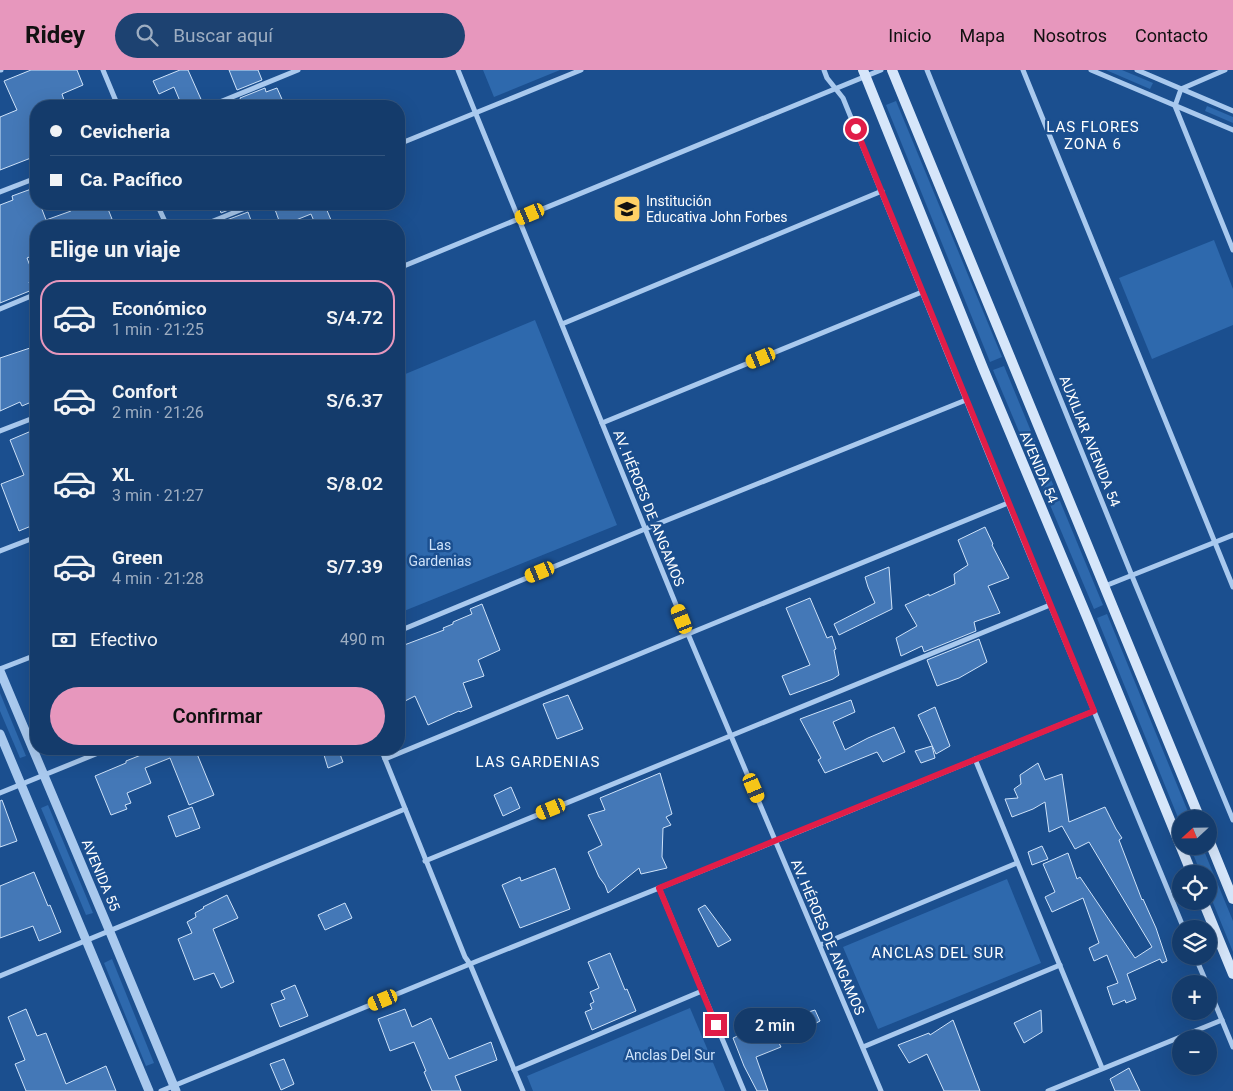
<!DOCTYPE html>
<html lang="es">
<meta charset="utf-8">
<style>
body{margin:0;font-family:Roboto,sans-serif;background:#1d4271;color:#f1f3f6;height:100vh;display:flex;flex-direction:column;font-size:19px;white-space:nowrap}
*{box-sizing:border-box;margin:0}
p{font-size:16px;color:#9dadc1}
.icon{flex:none;width:28px;height:28px;fill:none;stroke:currentColor;stroke-width:2;stroke-linecap:round;stroke-linejoin:round}
.map{position:relative;flex:1;overflow:hidden}
.sheet{position:absolute;left:30px;top:150px;width:375px;height:535px;display:flex;flex-direction:column;background:#143b6b;border-radius:20px;box-shadow:0 5px 20px #0002,0 0 0 1px #33557e}
.sheet>*{flex:none}
.guide{position:absolute;left:30px;top:30px;width:375px;height:110px;border-radius:20px;box-shadow:0 5px 20px #0002,0 0 0 1px #33557e;display:grid;align-content:center;height:110px;padding:0 20px;background:#143b6b}
.needle{width:32px;rotate:248deg}
.buttons{position:absolute;left:1172px;top:740px;display:grid;gap:10px}
.buttons a{display:grid;place-items:center;width:45px;height:45px;border-radius:50%;background:#143b6b;box-shadow:0 5px 20px #0002,0 0 0 1px #33557e;font-size:25px}
.end{position:absolute;width:22px;height:22px;margin:-11px;border:6px solid #e11d48;background:#fff;box-shadow:0 0 0 2px #fff}
.from{border-radius:50%}
.bubble{position:absolute;height:35px;border-radius:18px;background:#143b6b;box-shadow:0 5px 20px #0002,0 0 0 1px #33557e;font-size:16px;font-weight:600;line-height:35px;text-align:center}
.car{position:absolute;width:15px;height:30px;margin:-15px -8px;border-radius:6px;box-shadow:0 0 4px 1px #0007;background:linear-gradient(#f5c518 24%,#345 0 40%,#f5c518 0 76%,#345 0 86%,#f5c518 0)}
.guide b{display:flex;align-items:center;gap:18px;height:48px;font-size:19px}
.guide b+b{border-top:1px solid #33557e}
.guide i{width:12px;height:12px;background:#f1f3f6}
ul{padding:0;list-style:none}
li{display:flex;align-items:center;gap:15px;height:75px;margin:0 10px 8px;padding:0 10px;border:2px solid transparent;border-radius:20px}
li div{flex:1}
li b{display:block;font-size:19px}
li em{font-style:normal;font-weight:600}
li.selected{border-color:#e797bd}
li>.icon{width:45px;height:45px;stroke-width:1.5}
h2{padding:0 20px;font-size:22px;line-height:60px}
.pay{display:flex;align-items:center;gap:12px;height:55px;padding:0 20px;font-size:19px}
.pay p{margin-inline-start:auto}
.action{display:flex;gap:10px;margin-top:auto;padding:10px 20px}
.action a{flex:1;height:58px;border-radius:30px;background:#e797bd;color:#111;font-size:20px;font-weight:600;line-height:58px;text-align:center}
header{display:flex;align-items:center;gap:30px;box-sizing:border-box;height:70px;padding:0 25px;background:#e797bd;color:#111}
header strong{font-size:24px}
nav{display:flex;gap:28px;margin-inline-start:auto;font-size:18px}
.search{width:350px;height:45px;background:#1d4271;display:flex;align-items:center;gap:12px;box-sizing:border-box;padding:0 18px;border-radius:28px;color:#9dadc1;font-size:19px}
.map>svg:first-child{display:block}
.green{fill:#2e69ad}
.building{fill:#4478b7;stroke:#cfe3fa}
.lines{fill:none;stroke-linecap:round;stroke-linejoin:round}
.minor{stroke:#a9c9ee;stroke-width:5}
.tertiary{stroke:#a9c9ee;stroke-width:9}
.secondary{stroke:#d6e6fa;stroke-width:10}
.route{stroke:#e11d48;stroke-width:6}
.labels{text-anchor:middle;dominant-baseline:central;stroke-width:5;stroke-linejoin:round;paint-order:stroke}
.poi-label{font-size:14px;fill:#fff;stroke:#1b4f8f;text-anchor:start}
.street-label{font-size:14px;fill:#fff;stroke:#1b4f8f}
.park-label{font-size:14px;fill:#cfe3fa;stroke:#1b4f8f}
.neighbourhood-label{font-size:15px;letter-spacing:1px;fill:#fff;stroke:#1b4f8f}
</style>
<header>
<strong>Ridey</strong>
<div class="search"><svg class="icon" aria-label="search" viewBox="0 0 24 24"><circle cx="10" cy="10" r="6"/><path d="M15 15l6 6"/></svg>Buscar aquí</div>
<nav><a>Inicio</a><a>Mapa</a><a>Nosotros</a><a>Contacto</a></nav>
</header>
<div class="map">
<svg width="1233" height="1021" viewBox="0 0 1233 1021">
<rect width="100%" height="100%" fill="#1b4f8f"/>
<g class="green">
<polygon points="483,0 560,0 494,27"/>
<polygon points="1106,0 1122,0 1153,13 1150,19"/>
<polygon points="896,31 1002,287 990,292 886,35"/>
<polygon points="1207,36 1233,47 1233,53 1205,41"/>
<polygon points="1214,170 1233,219 1233,255 1152,289 1119,208"/>
<polygon points="535,250 617,455 399,543 399,295 403,305"/>
<polygon points="1004,296 1103,535 1094,539 993,300"/>
<polygon points="1107,544 1191,749 1181,749 1181,755 1097,548"/>
<polygon points="0,623 26,686 20,688 0,641"/>
<polygon points="48,735 93,843 86,845 41,738"/>
<polygon points="1190,776 1202,776 1233,851 1233,882 1209,823 1209,804 1201,804"/>
<polygon points="1007,809 1041,893 878,959 843,877"/>
<polygon points="112,889 154,993 146,996 104,893"/>
<polygon points="690,938 725,1021 533,1021 527,1006"/>
</g>
<g class="building">
<polygon points="31,0 77,0 83,15 62,24 66,36 36,36 36,86 0,100 0,47 17,40 4,11"/>
<polygon points="180,0 188,0 204,36 182,36 174,17 159,24 153,11"/>
<polygon points="229,0 258,0 262,10 237,20"/>
<polygon points="265,18 266,22 277,18 285,36 233,36 241,32 240,28"/>
<polygon points="34,118 36,124 36,134 40,134 46,150 71,141 68,134 106,134 112,149 104,151 106,156 36,156 36,184 27,188 35,209 29,212 32,220 0,233 0,135 13,130 12,126"/>
<polygon points="218,134 244,134 221,143"/>
<polygon points="273,134 335,134 335,135 326,138 331,150 316,156 311,144 281,156"/>
<polygon points="248,142 253,156 226,156 224,151"/>
<polygon points="36,276 36,330 22,336 20,332 0,341 0,288"/>
<polygon points="36,359 36,435 35,435 36,437 36,454 19,461 1,414 24,405 10,370"/>
<polygon points="985,457 993,474 992,475 1009,508 988,516 1000,543 974,552 976,561 924,582 922,576 901,586 896,568 917,556 905,535 929,524 929,526 955,514 954,504 968,495 958,470"/>
<polygon points="889,497 892,539 839,565 834,554 875,533 868,517 865,507"/>
<polygon points="810,528 827,568 832,566 836,579 834,580 839,605 833,609 790,625 782,606 810,595 786,538"/>
<polygon points="482,534 500,580 478,590 484,606 463,613 472,637 460,642 459,641 428,655 415,626 399,634 399,577 444,560 443,558 453,554 453,552 472,544 470,539"/>
<polygon points="979,569 987,592 959,608 937,616 927,590"/>
<polygon points="568,625 583,659 557,669 543,634"/>
<polygon points="851,630 855,642 833,652 845,680 868,668 894,657 905,682 883,692 877,682 825,703 818,690 821,688 800,649"/>
<polygon points="935,637 950,676 936,684 918,645"/>
<polygon points="932,676 935,688 921,693 915,681"/>
<polygon points="156,679 195,679 214,725 189,735 170,688 145,698 151,713 127,723 131,733 125,735 127,739 111,745 95,706 126,693 126,691"/>
<polygon points="338,679 343,692 328,698 324,685"/>
<polygon points="1038,693 1045,710 1062,704 1069,752 1105,737 1116,759 1122,768 1119,770 1142,830 1143,829 1156,858 1167,891 1162,893 1160,889 1127,904 1136,929 1126,933 1125,930 1113,935 1107,917 1118,913 1107,885 1094,891 1089,878 1099,873 1083,828 1052,842 1045,827 1055,822 1043,794 1068,783 1077,809 1080,807 1135,888 1152,877 1089,772 1075,779 1062,756 1049,762 1045,732 1033,739 1012,747 1005,729 1018,728 1014,719 1021,714 1020,705"/>
<polygon points="660,703 672,744 666,747 671,755 663,758 662,787 667,798 641,804 639,798 608,823 605,815 599,807 588,782 602,775 588,745 605,740 600,728"/>
<polygon points="511,717 520,738 503,746 494,725"/>
<polygon points="2,730 17,771 0,777 0,731"/>
<polygon points="192,737 200,758 176,767 168,746"/>
<polygon points="1042,776 1048,789 1032,795 1028,782"/>
<polygon points="555,798 570,839 520,858 502,815 520,807 521,811"/>
<polygon points="34,802 48,836 50,835 61,862 39,871 33,856 0,868 0,816"/>
<polygon points="227,825 238,848 213,859 234,912 221,918 214,903 194,910 178,869 192,863 187,852 196,847 195,843 204,838 203,837"/>
<polygon points="345,833 352,848 325,860 318,845"/>
<polygon points="705,835 731,870 718,877 698,839"/>
<polygon points="610,883 625,920 627,919 636,941 592,960 585,942 592,939 590,934 594,932 590,922 599,918 588,892"/>
<polygon points="295,915 308,946 280,957 271,934 285,929 281,921"/>
<polygon points="26,939 37,966 46,963 66,1014 106,996 116,1021 26,1021 15,994 25,990 8,947"/>
<polygon points="405,939 412,957 431,948 449,989 491,972 497,990 455,1006 461,1021 432,1021 424,1002 426,1001 414,972 390,981 378,949"/>
<polygon points="815,940 820,951 789,967 777,969 781,977 756,987 768,1021 757,1021 744,996 733,968 778,949 779,951"/>
<polygon points="1041,940 1042,962 1024,973 1014,953"/>
<polygon points="953,950 980,1021 944,1021 927,984 909,993 898,975 929,963 930,965"/>
<polygon points="284,989 294,1014 281,1020 270,994"/>
<polygon points="1129,998 1140,1021 1115,1021 1110,1009"/>
</g>
<g class="lines">
<g class="minor">
<polyline points="0,0 1,0"/>
<polyline points="103,0 118,36"/>
<polyline points="458,0 688,564 881,1021"/>
<polyline points="824,0 827,8 843,28 1008,433 1184,859"/>
<polyline points="927,0 1132,506 1233,750"/>
<polyline points="1023,0 1233,517"/>
<polyline points="1091,0 1233,60"/>
<polyline points="1137,0 1233,41"/>
<polyline points="1225,0 1181,19 1175,36 1233,180"/>
<polyline points="210,36 298,0"/>
<polyline points="399,74 581,0"/>
<polyline points="0,122 36,108"/>
<polyline points="157,134 167,156"/>
<polyline points="201,156 255,134"/>
<polyline points="399,198 881,0"/>
<polyline points="0,239 36,224"/>
<polyline points="562,254 882,121"/>
<polyline points="602,353 922,222"/>
<polyline points="0,361 36,347"/>
<polyline points="0,481 36,467"/>
<polyline points="1105,516 1233,465"/>
<polyline points="399,561 645,459 966,330"/>
<polyline points="0,599 36,585"/>
<polyline points="381,679 465,887 470,894 523,1021"/>
<polyline points="385,689 688,564 1008,433"/>
<polyline points="975,689 1102,998"/>
<polyline points="0,723 108,679"/>
<polyline points="425,791 1050,535"/>
<polyline points="659,818 744,1021"/>
<polyline points="820,875 1017,793"/>
<polyline points="1195,886 1207,914"/>
<polyline points="0,906 405,739"/>
<polyline points="1209,919 1233,977"/>
<polyline points="863,977 1060,895"/>
<polyline points="514,1000 702,921"/>
<polyline points="161,1021 470,894 776,771 1094,641"/>
<polyline points="1048,1021 1222,950"/>
</g>
<g class="tertiary">
<polyline points="0,601 110,862 176,1021"/>
<polyline points="0,664 149,1021"/>
</g>
<g class="secondary">
<polyline points="863,0 983,298 1087,547 1192,804"/>
<polyline points="892,0 1200,749"/>
<polyline points="1209,770 1233,829"/>
<polyline points="1203,831 1233,904"/>
</g>
</g>
<g class="lines">
<polyline class="route" points="716,955 659,818 1094,641 856,59"/>
</g>
<defs>
<symbol id="school-square" viewBox="-11 -11 22 22"><rect x="-9" y="-9" width="18" height="18" rx="4" fill="#ffd166" stroke="#1b4f8f"/><path d="M0-5L7-2L0 1L-7-2ZM-4 1L0 2.5L4 1V4Q0 6-4 4Z" fill="#111"/></symbol>
</defs>
<g fill-rule="evenodd">
<use href="#school-square" x="611" y="123" width="32" height="32"/>
</g>
<g class="labels">
<g class="poi-label">
<text x="646" y="131">Institución<tspan x="646" dy="16">Educativa John Forbes</tspan></text>
</g>
<g class="street-label">
<text transform="translate(1090 371) rotate(68)">AUXILIAR AVENIDA 54</text>
<text transform="translate(1039 397) rotate(67)">AVENIDA 54</text>
<text transform="translate(649 438) rotate(68)">AV. HÉROES DE ANGAMOS</text>
<text transform="translate(101 805) rotate(67)">AVENIDA 55</text>
<text transform="translate(828 867) rotate(67)">AV. HÉROES DE ANGAMOS</text>
</g>
<g class="park-label">
<text x="440" y="475">Las<tspan x="440" dy="16">Gardenias</tspan></text>
<text x="670" y="985">Anclas Del Sur</text>
</g>
<g class="neighbourhood-label">
<text x="1093" y="57">LAS FLORES<tspan x="1093" dy="17">ZONA 6</tspan></text>
<text x="538" y="692">LAS GARDENIAS</text>
<text x="938" y="883">ANCLAS DEL SUR</text>
</g>
</g>
</svg>
<div class="buttons">
<a><svg class="needle" viewBox="-14 -14 28 28"><path d="M0-13l5 13h-10z" fill="#e53935"/><path d="M0 13l5-13h-10z" fill="#9dadc1"/></svg></a>
<a><svg class="icon" aria-label="locate" viewBox="0 0 24 24"><circle cx="12" cy="12" r="6"/><path d="M12 2v4M12 18v4M2 12h4M18 12h4"/></svg></a>
<a><svg class="icon" aria-label="layers" viewBox="0 0 24 24"><path d="M12 4l9 5-9 5-9-5zM3 14l9 5 9-5"/></svg></a>
<a>+</a>
<a>−</a>
</div>
<i class="end from" style="left:856px;top:59px"></i>
<i class="end" style="left:716px;top:955px"></i>
<div class="bubble" style="left:734px;top:938px;width:82px">2 min</div>
<i class="car" style="left:530px;top:144px;rotate:247deg"></i>
<i class="car" style="left:761px;top:288px;rotate:248deg"></i>
<i class="car" style="left:540px;top:502px;rotate:248deg"></i>
<i class="car" style="left:682px;top:549px;rotate:338deg"></i>
<i class="car" style="left:754px;top:718px;rotate:157deg"></i>
<i class="car" style="left:551px;top:739px;rotate:248deg"></i>
<i class="car" style="left:383px;top:930px;rotate:248deg"></i>
<div class="guide">
<b><i class="from"></i>Cevicheria</b>
<b><i></i>Ca. Pacífico</b>
</div>
<section class="sheet">
<h2>Elige un viaje</h2>
<ul>
<li class="selected"><svg class="icon" aria-label="car" viewBox="0 0 24 24"><path d="M5 17H2v-5l4-1 3-4h7l3 4 3 1v5h-3M9 17h6M6 11h13"/><circle cx="7" cy="17" r="2"/><circle cx="17" cy="17" r="2"/></svg><div><b>Económico</b><p>1 min · 21:25</p></div><em>S/4.72</em></li>
<li><svg class="icon" aria-label="car" viewBox="0 0 24 24"><path d="M5 17H2v-5l4-1 3-4h7l3 4 3 1v5h-3M9 17h6M6 11h13"/><circle cx="7" cy="17" r="2"/><circle cx="17" cy="17" r="2"/></svg><div><b>Confort</b><p>2 min · 21:26</p></div><em>S/6.37</em></li>
<li><svg class="icon" aria-label="car" viewBox="0 0 24 24"><path d="M5 17H2v-5l4-1 3-4h7l3 4 3 1v5h-3M9 17h6M6 11h13"/><circle cx="7" cy="17" r="2"/><circle cx="17" cy="17" r="2"/></svg><div><b>XL</b><p>3 min · 21:27</p></div><em>S/8.02</em></li>
<li><svg class="icon" aria-label="car" viewBox="0 0 24 24"><path d="M5 17H2v-5l4-1 3-4h7l3 4 3 1v5h-3M9 17h6M6 11h13"/><circle cx="7" cy="17" r="2"/><circle cx="17" cy="17" r="2"/></svg><div><b>Green</b><p>4 min · 21:28</p></div><em>S/7.39</em></li>
</ul>
<div class="pay"><svg class="icon" aria-label="cash" viewBox="0 0 24 24"><path d="M3 7h18v10H3z"/><circle cx="12" cy="12" r="2"/></svg>Efectivo<p>490 m</p></div>
<div class="action"><a>Confirmar</a></div>
</section>
</div>
